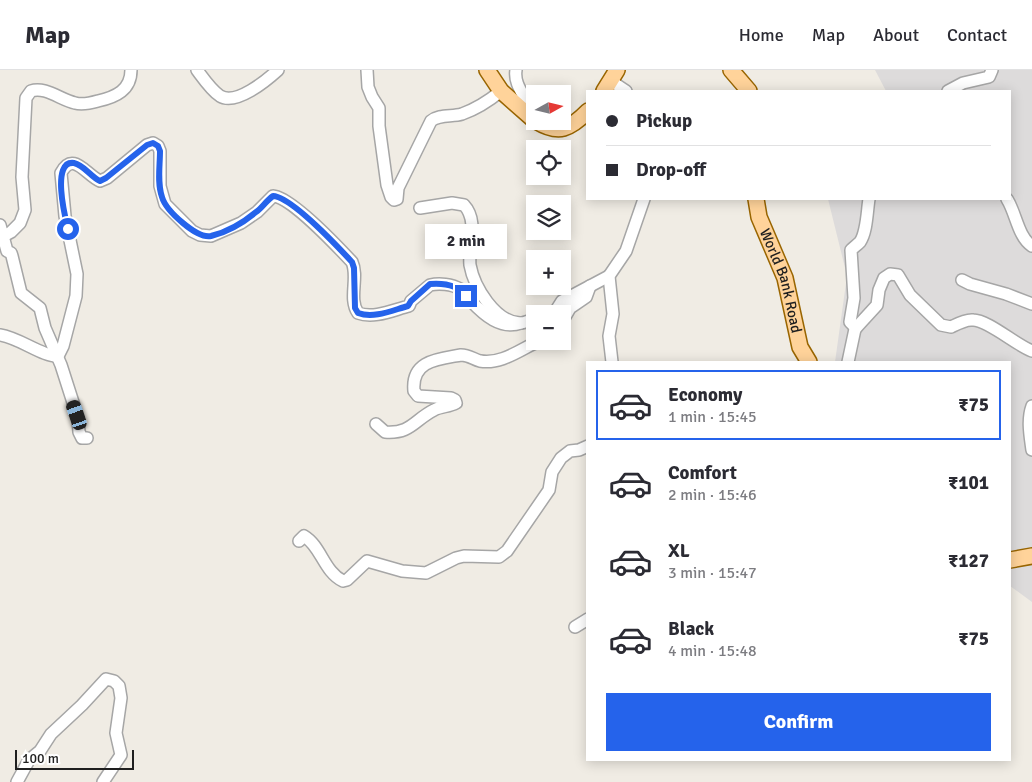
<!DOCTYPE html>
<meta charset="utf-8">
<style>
body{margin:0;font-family:Signika,sans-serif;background:#f7f7f7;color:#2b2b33;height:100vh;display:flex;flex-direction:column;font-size:19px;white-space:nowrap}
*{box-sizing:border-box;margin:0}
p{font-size:16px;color:#7c7c81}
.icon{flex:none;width:28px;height:28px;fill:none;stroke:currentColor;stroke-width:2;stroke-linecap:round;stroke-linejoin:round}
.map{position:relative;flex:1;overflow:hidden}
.panel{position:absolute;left:586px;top:291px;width:425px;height:400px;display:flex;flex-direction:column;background:#fff;border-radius:0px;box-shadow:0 2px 12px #0003}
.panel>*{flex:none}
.hud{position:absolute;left:586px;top:20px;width:425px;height:110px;border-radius:0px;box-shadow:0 2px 12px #0003;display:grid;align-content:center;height:110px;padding:0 20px;background:#fff}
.needle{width:32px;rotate:82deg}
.buttons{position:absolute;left:526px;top:15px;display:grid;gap:10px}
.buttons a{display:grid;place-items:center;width:45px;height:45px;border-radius:0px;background:#fff;box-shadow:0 2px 12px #0003;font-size:25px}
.scale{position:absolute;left:15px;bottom:12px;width:119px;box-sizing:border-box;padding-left:5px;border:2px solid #1f1f1f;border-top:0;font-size:14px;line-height:18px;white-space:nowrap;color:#1f1f1f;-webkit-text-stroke:4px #fff;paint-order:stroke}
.end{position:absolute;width:22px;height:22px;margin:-11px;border:6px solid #2563eb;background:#fff;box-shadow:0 0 0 2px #fff}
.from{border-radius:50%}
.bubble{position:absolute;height:35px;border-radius:0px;background:#fff;box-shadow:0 2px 12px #0003;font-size:16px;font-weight:700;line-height:35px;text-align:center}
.car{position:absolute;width:15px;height:30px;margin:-15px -8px;border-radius:6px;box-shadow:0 0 4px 1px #0007;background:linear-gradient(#222 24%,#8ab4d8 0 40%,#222 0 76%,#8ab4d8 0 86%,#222 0)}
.hud b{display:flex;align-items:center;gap:18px;height:48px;font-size:19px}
.hud b+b{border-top:1px solid #e1e1e2}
.hud i{width:12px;height:12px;background:#2b2b33}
ul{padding:9px 0 0;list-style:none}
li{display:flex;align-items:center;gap:15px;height:70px;margin:0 10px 8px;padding:0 10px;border:2px solid transparent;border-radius:0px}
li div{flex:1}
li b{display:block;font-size:19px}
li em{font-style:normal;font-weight:700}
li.selected{border-color:#2563eb}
li>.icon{width:45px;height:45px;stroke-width:1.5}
.button{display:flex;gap:10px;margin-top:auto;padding:10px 20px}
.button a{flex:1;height:58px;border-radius:0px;background:#2563eb;color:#fff;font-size:20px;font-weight:700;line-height:58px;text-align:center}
header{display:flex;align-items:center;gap:30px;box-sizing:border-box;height:70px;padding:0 25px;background:#fff;border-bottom:1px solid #e1e1e2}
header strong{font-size:24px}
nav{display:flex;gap:28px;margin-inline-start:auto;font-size:18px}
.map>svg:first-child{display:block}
.residential{fill:#dddbdb}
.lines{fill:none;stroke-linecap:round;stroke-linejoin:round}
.minor-casing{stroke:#a6a6a6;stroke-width:14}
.major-casing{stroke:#996500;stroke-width:18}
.minor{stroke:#fff;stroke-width:11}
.major{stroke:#ffd39a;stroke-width:15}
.route{stroke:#2563eb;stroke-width:6}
.labels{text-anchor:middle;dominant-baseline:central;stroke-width:4.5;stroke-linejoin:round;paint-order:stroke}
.street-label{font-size:15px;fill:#1f1f1f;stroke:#fff}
</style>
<header>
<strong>Map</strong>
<nav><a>Home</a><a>Map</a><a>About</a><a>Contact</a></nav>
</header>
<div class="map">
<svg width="1032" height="712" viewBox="0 0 1032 712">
<rect width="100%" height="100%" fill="#f0ece4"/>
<polygon class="residential" points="875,0 1032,0 1032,532 1010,516 1010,292 835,292 847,206 828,129 1010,129 1010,21 886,21"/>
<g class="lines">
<defs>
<g id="minor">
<path d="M197,0C203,8 211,20 220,26C236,36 267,10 278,0"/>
<path d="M367,0L368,17L372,27L379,38V56L387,115L391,127L394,130L397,129L398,118L431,51C439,44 452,47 462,44C476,39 490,30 501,21"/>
<path d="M516,0C513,18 531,30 532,48"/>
<polyline points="611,11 626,21"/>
<polyline points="948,21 963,13 989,7 992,0"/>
<path d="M1007,129C1016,143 1018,167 1032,176"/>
<path d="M420,138L452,133L464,135C479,151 468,176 470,195C474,217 495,252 520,253C525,253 530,250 535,249"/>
<polyline points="0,155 7,181 11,183 12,186 21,223 40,238 45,258 61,295 78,348 79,362 82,368 87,368"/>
<path d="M0,168L11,162L20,153L25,140L22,107L26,28L31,21C45,16 61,30 75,33C82,35 91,33 98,31C116,27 131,20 131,0"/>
<polyline points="962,210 970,214 1006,224 1032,234"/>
<polyline points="551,244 555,242 562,231 609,206"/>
<polyline points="562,252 570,238 586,227 590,216"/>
<path d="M856,258L850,252L854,228L851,180C854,177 857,175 860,172C867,162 867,141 869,129"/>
<path d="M0,265C20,268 43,287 58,286L63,276L76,226L77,204L65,146L61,103C73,80 86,105 100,111L107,108L147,75L153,73L158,76L160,81V116L165,134L192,161L200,165L211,166L241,153L257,142L273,126C291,127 338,177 352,192C359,207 348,229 358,243C374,249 393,240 409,236L411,231L430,215C439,213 452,214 460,219C465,222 468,227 471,231C484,245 501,260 521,253"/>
<polyline points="612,292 609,266 613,244 609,206 626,181 644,129"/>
<path d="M848,292L855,259L877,235L879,220L884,208L890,204L898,205L910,225L941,255L951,257C957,254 966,249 973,250C988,250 1016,275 1032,281"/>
<path d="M1032,336C1027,350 1030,365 1032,380"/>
<path d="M376,354L385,362C411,364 414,350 434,340C441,336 449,337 456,333L455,330L451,328L418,326L414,321C411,290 439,289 461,285C469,285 473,289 480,291C501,295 521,279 539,271"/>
<path d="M299,471L304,466C321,476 324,502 343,511L347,510L367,491L402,501L426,503L456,488L464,486L499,487L507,481L549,420L552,402L561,388L570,381L579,380L588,376"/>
<polyline points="575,557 588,549"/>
<polyline points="17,712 29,690 40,681 51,664 82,635 106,609 114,611 119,616 121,628 116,663 121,685 103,712"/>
</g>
<g id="major">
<polyline points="487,0 501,21 535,51"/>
<polyline points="731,0 749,21"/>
<polyline points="604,21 617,0"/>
<path d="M536,51C559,65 570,59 588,41"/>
<path id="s1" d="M756,129L759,147L785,208L800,277L809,292"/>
<polyline points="1010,490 1032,486"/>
</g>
</defs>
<use href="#minor" class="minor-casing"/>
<use href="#major" class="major-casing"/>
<use href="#minor" class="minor"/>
<use href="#major" class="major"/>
</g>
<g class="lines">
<path class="route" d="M68,159C65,147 51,90 74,93C84,95 91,107 100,111L106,108L147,75L153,73L158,76L160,81C160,96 157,113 162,127C166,141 197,169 211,166C227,162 244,152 256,142C262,138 266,131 273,126C292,127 338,177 352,192L354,198L355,238L358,243C374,249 393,240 408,236L411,231L430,214C443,213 458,215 466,226"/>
</g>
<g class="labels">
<g class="street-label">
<text stroke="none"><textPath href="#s1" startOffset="86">World Bank Road</textPath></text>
</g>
</g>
</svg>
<div class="buttons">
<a><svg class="needle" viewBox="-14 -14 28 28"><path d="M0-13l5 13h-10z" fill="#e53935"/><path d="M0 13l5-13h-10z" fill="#7c7c81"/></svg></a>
<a><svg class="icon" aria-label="locate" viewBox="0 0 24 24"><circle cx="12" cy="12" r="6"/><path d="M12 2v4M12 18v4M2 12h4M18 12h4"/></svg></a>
<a><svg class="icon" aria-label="layers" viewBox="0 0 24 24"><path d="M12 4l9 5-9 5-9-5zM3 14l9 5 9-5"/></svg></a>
<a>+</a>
<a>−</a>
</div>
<div class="scale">100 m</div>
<i class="end from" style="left:68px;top:159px"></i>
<i class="end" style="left:466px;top:226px"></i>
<div class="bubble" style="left:425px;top:154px;width:82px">2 min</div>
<i class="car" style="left:77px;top:345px;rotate:341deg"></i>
<div class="hud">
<b><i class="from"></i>Pickup</b>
<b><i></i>Drop-off</b>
</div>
<section class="panel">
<ul>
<li class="selected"><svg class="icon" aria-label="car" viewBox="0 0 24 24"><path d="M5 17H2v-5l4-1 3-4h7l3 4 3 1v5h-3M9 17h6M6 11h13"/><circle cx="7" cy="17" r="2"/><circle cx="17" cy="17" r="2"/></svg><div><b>Economy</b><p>1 min · 15:45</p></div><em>₹75</em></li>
<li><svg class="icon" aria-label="car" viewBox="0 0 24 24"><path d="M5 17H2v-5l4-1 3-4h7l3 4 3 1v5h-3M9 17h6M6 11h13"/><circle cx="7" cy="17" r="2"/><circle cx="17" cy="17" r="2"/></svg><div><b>Comfort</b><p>2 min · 15:46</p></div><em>₹101</em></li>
<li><svg class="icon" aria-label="car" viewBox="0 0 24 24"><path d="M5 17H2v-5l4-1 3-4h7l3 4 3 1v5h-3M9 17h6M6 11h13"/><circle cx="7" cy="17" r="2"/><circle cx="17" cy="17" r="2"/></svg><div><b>XL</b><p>3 min · 15:47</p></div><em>₹127</em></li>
<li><svg class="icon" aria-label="car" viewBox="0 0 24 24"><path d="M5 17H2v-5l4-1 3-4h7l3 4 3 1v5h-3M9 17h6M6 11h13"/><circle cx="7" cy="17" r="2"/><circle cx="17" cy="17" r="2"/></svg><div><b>Black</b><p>4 min · 15:48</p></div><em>₹75</em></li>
</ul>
<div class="button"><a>Confirm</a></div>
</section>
</div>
